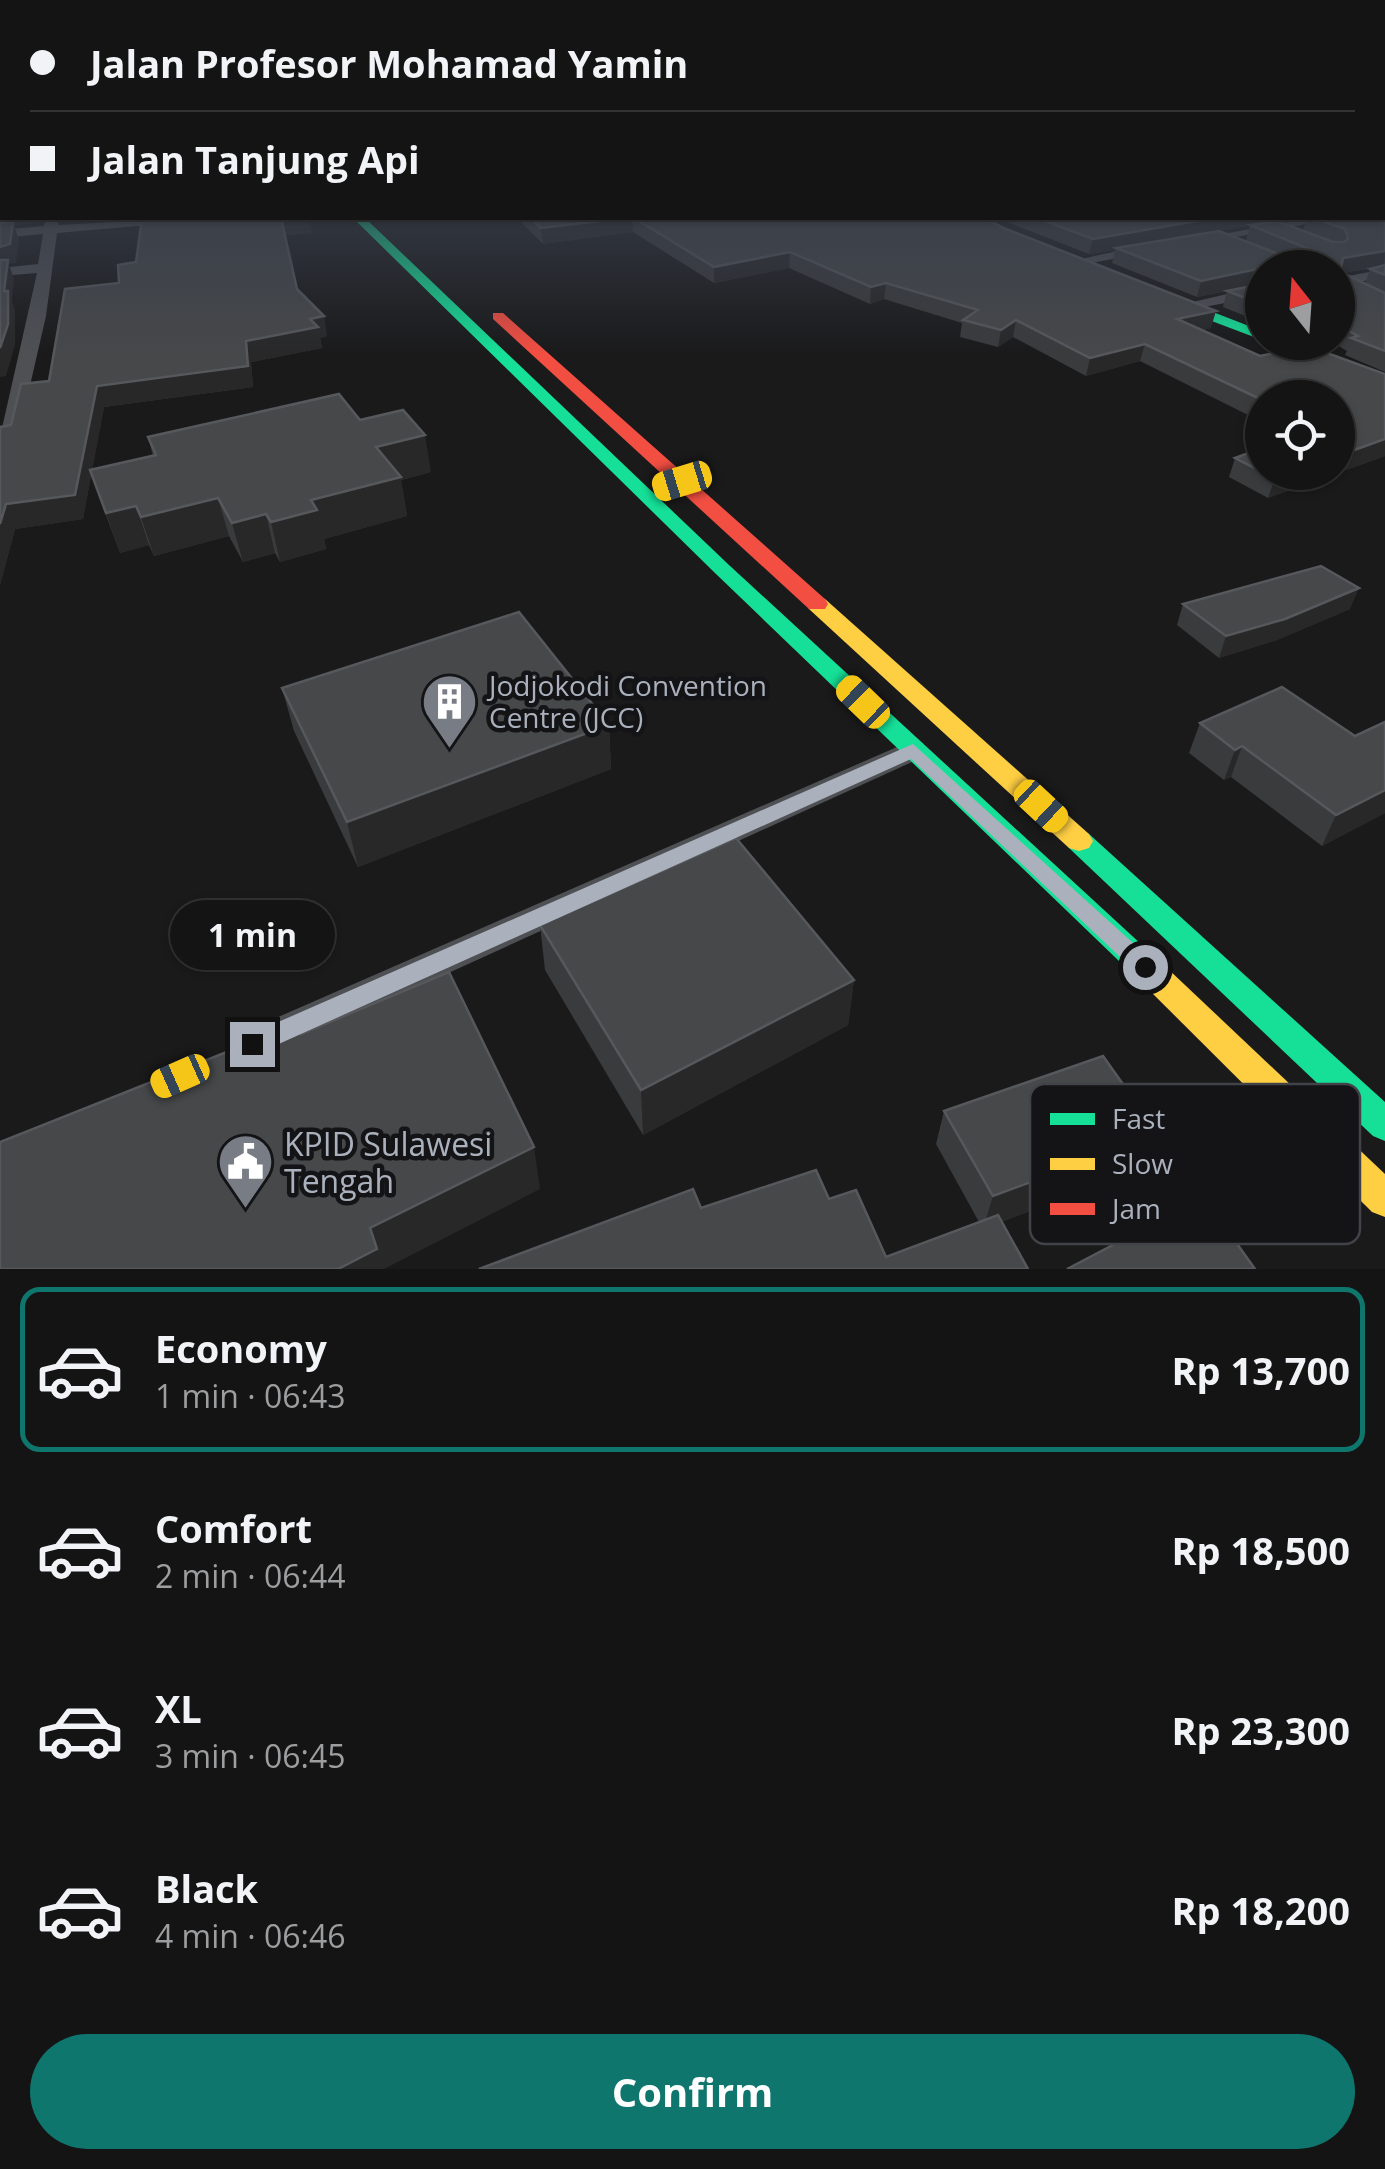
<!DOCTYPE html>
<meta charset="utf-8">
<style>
body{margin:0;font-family:"Open Sans",sans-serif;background:#1d1d1d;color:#f1f3f6;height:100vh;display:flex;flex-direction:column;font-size:38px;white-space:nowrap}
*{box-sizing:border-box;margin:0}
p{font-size:32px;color:#9d9ea0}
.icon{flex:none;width:55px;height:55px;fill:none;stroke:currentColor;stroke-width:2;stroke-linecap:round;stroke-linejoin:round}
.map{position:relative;height:1269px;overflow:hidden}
.drawer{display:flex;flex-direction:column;background:#141414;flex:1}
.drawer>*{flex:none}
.guide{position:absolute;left:0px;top:0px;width:1385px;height:220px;box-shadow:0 2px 8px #0004,0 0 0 2px #333334;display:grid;align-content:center;height:220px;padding:0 30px;background:#141414}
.needle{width:65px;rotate:343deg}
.buttons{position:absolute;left:1245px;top:250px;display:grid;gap:20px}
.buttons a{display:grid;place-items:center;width:110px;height:110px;border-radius:50%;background:#141414;box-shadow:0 2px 8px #0004,0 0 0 2px #333334;font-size:50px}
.end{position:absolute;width:45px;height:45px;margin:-22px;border:12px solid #aab1bc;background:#111;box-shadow:0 0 0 5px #111}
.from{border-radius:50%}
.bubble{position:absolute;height:70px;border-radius:35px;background:#141414;box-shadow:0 2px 8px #0004,0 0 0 2px #333334;font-size:32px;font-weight:700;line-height:70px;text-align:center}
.car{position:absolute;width:30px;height:60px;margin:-30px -15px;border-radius:12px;box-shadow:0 0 8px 2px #0007;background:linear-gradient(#f5c518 24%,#345 0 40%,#f5c518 0 76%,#345 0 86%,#f5c518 0)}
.guide b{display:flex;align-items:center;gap:35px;height:95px;font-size:38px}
.guide b+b{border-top:2px solid #333334}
.guide i{width:25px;height:25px;background:#f1f3f6}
ul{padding:18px 0 0;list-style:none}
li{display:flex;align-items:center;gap:30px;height:165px;margin:0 20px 15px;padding:0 10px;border:5px solid transparent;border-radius:20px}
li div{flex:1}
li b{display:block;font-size:38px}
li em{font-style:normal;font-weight:700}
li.on{border-color:#0f766e}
li>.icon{width:90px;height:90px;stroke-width:1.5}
.primary-button{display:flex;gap:20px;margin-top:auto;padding:20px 30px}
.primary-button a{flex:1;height:115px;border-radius:60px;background:#0f766e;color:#fff;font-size:40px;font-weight:700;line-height:115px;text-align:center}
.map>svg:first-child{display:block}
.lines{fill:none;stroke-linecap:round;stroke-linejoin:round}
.street{fill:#4e5054;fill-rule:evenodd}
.fast{fill:#16e098;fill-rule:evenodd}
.slow{fill:#ffcf43;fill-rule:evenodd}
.jam{fill:#f24e42;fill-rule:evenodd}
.wall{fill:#3a3b3d;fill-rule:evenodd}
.shaded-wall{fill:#282829}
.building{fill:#46484a;stroke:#56585c;stroke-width:2.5}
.route{fill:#aab1bc}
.labels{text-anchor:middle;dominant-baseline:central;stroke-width:9;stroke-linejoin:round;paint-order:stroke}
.poi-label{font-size:28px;fill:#aab1bc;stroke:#141417;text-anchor:start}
.near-poi-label{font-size:32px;fill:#aab1bc;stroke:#141417;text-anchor:start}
.key{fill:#141417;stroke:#414349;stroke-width:2.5}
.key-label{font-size:28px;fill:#aab1bc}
</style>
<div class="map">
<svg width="1385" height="1269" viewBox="0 0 1385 1269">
<rect width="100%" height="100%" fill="#1a1a1b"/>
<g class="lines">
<g class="street">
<polygon points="46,218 58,218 58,225 190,218 183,222 57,233 46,316 20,429 0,437 37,273 0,276 0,268 38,264 43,234 0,238 0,230 44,226"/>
<polygon points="1310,218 1338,218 1198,244 1191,240"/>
<polygon points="1144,245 1151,249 1149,252 1075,266 1068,262"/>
<polygon points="1385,269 1385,277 1338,286 1338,278"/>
<polygon points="1262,286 1262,296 1183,311 1175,306"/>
<polygon points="913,740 923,743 927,750 923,757 279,1050 266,1055 253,1050 248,1039 253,1028"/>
</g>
<g class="fast">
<polygon points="353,218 365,218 729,565 1167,968 1172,977 1167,986 1156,990 1145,986 715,573"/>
<polygon points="1164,297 1174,297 1262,331 1262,340 1164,303"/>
<polygon points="1274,342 1295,342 1385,380 1385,391"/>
<polygon points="1079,831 1089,834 1385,1102 1385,1141 1373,1136 1069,848 1065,841 1069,834"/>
</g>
<g class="slow">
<polygon points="817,597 825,599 1089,834 1093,841 1089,848 1079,851 1069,848 809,609 806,604 809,599"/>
<polygon points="1156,964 1167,968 1385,1174 1385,1217 1372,1212 1145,986 1140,977 1145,968"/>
</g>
<polygon class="jam" points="493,313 503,313 825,599 828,604 825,609 809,609 493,319"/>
</g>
<g class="wall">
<path d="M1385,176V372L1345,355L1347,351L1332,342H1338V268H1262V318L1253,319L1223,307L1227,291L1197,297L1112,263L1115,250L1089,254L997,218H1292L1219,231L1246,240L1250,225L1303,230L1307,218H1382ZM1385,266L1370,269L1365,284L1343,273Z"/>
<polygon points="61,218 309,218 312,233 285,235 297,289 327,336 320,338 322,348 251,362 253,387 104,407 92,470 153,456 148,437 360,420 431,472 401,480 407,516 324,539 326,549 280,562 275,553 243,562 229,536 154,556 149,545 120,553 91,475 83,519 15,529 0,585 0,427 11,425 49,381 119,283 136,262 142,218 62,221"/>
<polygon points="517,218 984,218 1211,328 1202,330 1260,356 1385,374 1385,456 1268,498 1229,477 1235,458 1338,472 1338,398 1262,398 1262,422 1140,361 1086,376 1013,337 998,347 960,337 962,323 884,299 870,304 789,268 714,283 633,232 543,244"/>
<polygon points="1183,604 1350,609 1277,640 1219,658 1177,625"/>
<polygon points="282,688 609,725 611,769 358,867 294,731"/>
<polygon points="1385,722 1385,813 1322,846 1231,777 1224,780 1189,753 1200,723 1355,736"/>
<polygon points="540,925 854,980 848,1025 643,1135 545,970"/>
<polygon points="944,1111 1171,1152 1304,1205 1233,1238 1139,1231 1107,1182 1001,1222 1028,1269 479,1269 701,1208 829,1199 886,1257 979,1222 936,1144"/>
</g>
<g class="shaded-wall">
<polygon points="0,209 2,209 2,218 44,218 41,222 14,226 19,240 16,263 9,264 14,279 12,301 15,310 15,345 6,376 0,377 0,348 4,291 0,267"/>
<polygon points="281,218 309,218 312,233 285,235"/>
<polygon points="626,218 632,218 633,232 543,244 541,228"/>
<polygon points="1214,218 1292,218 1119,249 1116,248 1115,250 1089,254 1093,239"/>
<polygon points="1385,251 1384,265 1338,274 1343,258"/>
<polygon points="790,252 789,268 714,283 714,267"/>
<polygon points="1262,268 1262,283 1197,297 1201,281"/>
<polygon points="886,283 884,299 870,304 871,287"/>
<polygon points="1262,302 1262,318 1253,319 1258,303"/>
<polygon points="1216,311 1211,328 1173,336 1177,319"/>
<polygon points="324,316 327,336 320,338 322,348 251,362 253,387 104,407 83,519 15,529 0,585 0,524 6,504 97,386 246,341 310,319"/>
<polygon points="1016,320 1013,337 998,347 1001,330"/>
<polygon points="1145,344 1140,361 1086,376 1090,358"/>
<polygon points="425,435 431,472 401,480 407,516 324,539 326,549 280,562 271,522 311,500 376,447"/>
<polygon points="1385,439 1385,456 1268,498 1275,478 1291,472 1338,472 1338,456"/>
<polygon points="218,498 229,536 154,556 141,517"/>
<polygon points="136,506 149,545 120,553 106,513"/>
<polygon points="266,514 275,553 243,562 232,523"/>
<polygon points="1359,588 1350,609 1277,640 1219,658 1226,636"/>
<polygon points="609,725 611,769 358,867 347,822"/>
<polygon points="1242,746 1231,777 1224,780 1235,750"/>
<polygon points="1385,790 1385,813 1322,846 1336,815"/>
<polygon points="854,980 848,1025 643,1135 641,1090"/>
<polygon points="534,1147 540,1189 384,1269 338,1269 370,1228"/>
<polygon points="1120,1149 1107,1182 983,1229 993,1196"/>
<polygon points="1323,1173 1304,1205 1203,1252 1220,1220"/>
</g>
<g class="building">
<rect x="0" y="176" width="2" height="33"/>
<polygon points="1382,176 1385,176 1385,251 1343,258 1340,272 1385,293 1385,351 1351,338 1358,336 1338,325 1338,268 1262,268 1201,281 1116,248 1219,231 1284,256 1308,256 1312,253 1309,249 1250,225 1277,221 1333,242 1344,242 1348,239 1345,229 1314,218 1382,218"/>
<polygon points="142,218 281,218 297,289 324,316 310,319 318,327 246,341 248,366 97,386 75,495 6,504 0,524 0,427 11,425 21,384 49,381 65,289 119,283 118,265 136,262"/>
<polygon points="530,218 626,218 541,228"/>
<polygon points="634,218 984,218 1006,229 1216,311 1177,319 1260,356 1308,346 1385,374 1385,439 1338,456 1338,398 1262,398 1262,400 1145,344 1090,358 1016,320 1001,330 963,320 978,310 886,283 871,287 790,252 714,267"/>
<polygon points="1037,218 1214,218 1093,239"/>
<polygon points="13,222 10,244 0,247 0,223"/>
<polygon points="0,260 8,260 4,291 8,291 8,324 0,348"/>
<polygon points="1385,265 1385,275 1370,269"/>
<polygon points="1262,284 1262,302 1258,303 1227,291"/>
<polygon points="339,394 360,420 403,410 425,435 376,447 401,477 311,500 317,510 271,522 266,514 232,523 218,498 141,517 136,506 106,513 90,470 156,455 148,437"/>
<polygon points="1262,448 1262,472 1235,458"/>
<polygon points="1264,472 1291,472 1275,478"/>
<polygon points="1321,566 1359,588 1285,619 1226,636 1183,604"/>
<polygon points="519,612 609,725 347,822 282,688"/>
<polygon points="1282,687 1355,736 1385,722 1385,790 1336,815 1242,746 1235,750 1200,723"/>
<polygon points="736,838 854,980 641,1090 540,925"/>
<polygon points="449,972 534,1147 370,1228 377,1249 338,1269 0,1269 0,1142 297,1024 301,1034"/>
<polygon points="1103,1056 1171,1152 1270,1110 1323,1173 1220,1220 1255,1269 1067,1269 1166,1217 1120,1149 993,1196 944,1111"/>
<polygon points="816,1170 829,1199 856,1190 886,1257 998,1215 1028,1269 479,1269 693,1189 701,1208"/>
</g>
<linearGradient id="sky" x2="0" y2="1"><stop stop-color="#0e0e0f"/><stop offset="0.5" stop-color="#383e4a"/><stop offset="1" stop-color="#383e4a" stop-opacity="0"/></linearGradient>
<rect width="1385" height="354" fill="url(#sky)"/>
<polygon class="route" points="913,744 1153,961 1156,967 1153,973 1137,973 911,759 261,1052 252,1055 244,1052 240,1044 244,1037"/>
<defs>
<symbol id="building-pin" viewBox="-11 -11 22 30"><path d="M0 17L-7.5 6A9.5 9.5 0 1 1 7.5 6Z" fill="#787c84" stroke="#141417"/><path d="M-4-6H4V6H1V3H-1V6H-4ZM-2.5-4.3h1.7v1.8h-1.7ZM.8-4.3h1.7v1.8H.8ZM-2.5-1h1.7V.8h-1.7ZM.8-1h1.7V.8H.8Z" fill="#fff"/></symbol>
<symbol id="civic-pin" viewBox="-11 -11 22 30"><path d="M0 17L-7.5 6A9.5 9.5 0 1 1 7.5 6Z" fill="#787c84" stroke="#141417"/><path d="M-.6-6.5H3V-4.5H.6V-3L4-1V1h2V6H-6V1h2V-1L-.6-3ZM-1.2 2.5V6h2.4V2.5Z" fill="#fff"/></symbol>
</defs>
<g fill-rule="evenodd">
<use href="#building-pin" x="418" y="670" width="63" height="86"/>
<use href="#civic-pin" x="214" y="1130" width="63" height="86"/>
</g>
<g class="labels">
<g class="poi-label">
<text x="489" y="685">Jodjokodi Convention<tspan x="489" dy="32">Centre (JCC)</tspan></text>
</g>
<g class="near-poi-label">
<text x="284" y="1143">KPID Sulawesi<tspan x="284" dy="37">Tengah</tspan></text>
</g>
</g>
<rect x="1030" y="1084" width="330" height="160" rx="15" class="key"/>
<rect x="1050" y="1113" width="45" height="12" fill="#16e098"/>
<rect x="1050" y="1158" width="45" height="12" fill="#ffcf43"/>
<rect x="1050" y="1203" width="45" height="12" fill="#f24e42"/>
<g class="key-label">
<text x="1112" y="1129">Fast</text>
<text x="1112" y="1174">Slow</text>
<text x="1112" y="1219">Jam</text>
</g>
</svg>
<div class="buttons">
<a><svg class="needle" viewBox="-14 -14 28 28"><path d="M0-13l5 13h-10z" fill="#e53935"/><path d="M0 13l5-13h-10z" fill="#9d9ea0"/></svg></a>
<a><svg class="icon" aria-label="locate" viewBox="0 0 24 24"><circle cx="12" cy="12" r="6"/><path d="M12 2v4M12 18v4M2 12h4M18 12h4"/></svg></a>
</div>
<i class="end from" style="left:1145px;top:967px"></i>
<i class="end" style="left:252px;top:1044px"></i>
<div class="bubble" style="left:170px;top:900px;width:165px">1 min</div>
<i class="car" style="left:682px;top:481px;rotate:253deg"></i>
<i class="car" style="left:863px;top:702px;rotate:314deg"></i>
<i class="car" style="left:1041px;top:806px;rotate:133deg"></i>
<i class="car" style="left:180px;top:1076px;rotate:246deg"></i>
<div class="guide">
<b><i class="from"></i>Jalan Profesor Mohamad Yamin</b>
<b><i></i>Jalan Tanjung Api</b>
</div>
</div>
<section class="drawer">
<ul>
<li class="on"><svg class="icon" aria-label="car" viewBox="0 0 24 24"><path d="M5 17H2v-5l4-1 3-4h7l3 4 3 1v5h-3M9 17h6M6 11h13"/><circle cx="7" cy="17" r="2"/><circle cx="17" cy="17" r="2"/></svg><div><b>Economy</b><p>1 min · 06:43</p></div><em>Rp 13,700</em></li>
<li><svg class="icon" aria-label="car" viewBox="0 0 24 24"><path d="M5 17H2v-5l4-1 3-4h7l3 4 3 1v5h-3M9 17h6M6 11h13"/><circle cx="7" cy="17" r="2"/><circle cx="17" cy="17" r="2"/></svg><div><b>Comfort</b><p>2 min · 06:44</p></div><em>Rp 18,500</em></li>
<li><svg class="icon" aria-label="car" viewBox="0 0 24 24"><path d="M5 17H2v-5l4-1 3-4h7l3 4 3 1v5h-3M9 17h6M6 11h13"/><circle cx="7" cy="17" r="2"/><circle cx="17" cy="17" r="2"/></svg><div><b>XL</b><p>3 min · 06:45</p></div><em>Rp 23,300</em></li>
<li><svg class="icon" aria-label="car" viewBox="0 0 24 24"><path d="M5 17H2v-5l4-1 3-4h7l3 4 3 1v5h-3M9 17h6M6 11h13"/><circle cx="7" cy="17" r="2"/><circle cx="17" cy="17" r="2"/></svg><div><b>Black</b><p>4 min · 06:46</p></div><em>Rp 18,200</em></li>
</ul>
<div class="primary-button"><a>Confirm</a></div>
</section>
